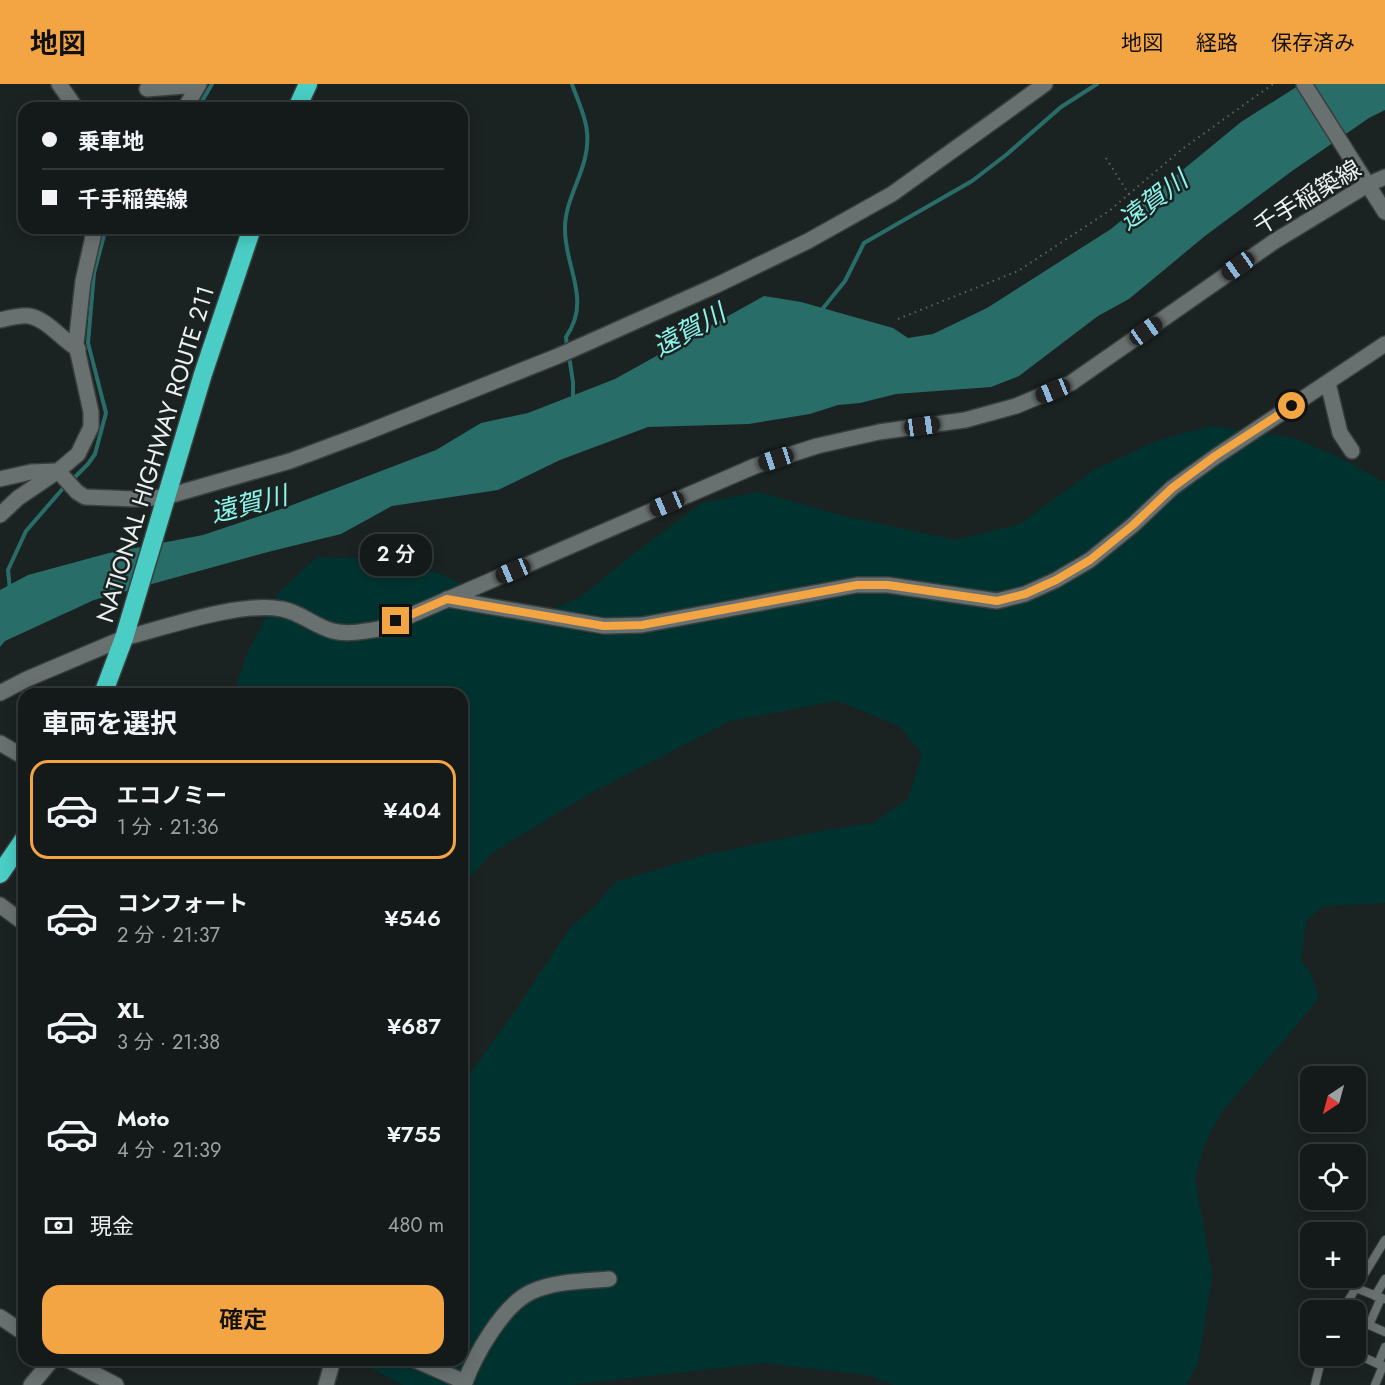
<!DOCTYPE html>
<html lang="ja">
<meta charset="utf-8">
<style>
body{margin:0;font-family:Jost,"Noto Sans JP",sans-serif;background:#212727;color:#f1f3f6;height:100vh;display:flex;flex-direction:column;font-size:22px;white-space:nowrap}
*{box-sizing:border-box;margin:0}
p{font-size:20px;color:#9da1a2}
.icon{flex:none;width:33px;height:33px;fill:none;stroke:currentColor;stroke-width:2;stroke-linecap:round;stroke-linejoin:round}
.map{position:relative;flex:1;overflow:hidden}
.sheet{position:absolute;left:18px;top:604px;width:450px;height:678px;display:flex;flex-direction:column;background:#141a1a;border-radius:18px;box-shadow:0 3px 15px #0003,0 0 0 2px #333839}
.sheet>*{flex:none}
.banner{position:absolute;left:18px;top:18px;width:450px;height:132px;border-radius:18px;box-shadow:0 3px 15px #0003,0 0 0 2px #333839;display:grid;align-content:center;height:132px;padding:0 24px;background:#141a1a}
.needle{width:39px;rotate:216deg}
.controls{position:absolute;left:1300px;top:982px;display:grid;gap:12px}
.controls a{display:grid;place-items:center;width:66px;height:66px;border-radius:12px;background:#141a1a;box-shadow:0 3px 15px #0003,0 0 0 2px #333839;font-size:30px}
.end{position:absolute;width:27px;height:27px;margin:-14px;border:8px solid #f3a443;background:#111;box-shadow:0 0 0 3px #111}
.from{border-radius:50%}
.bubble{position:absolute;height:42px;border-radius:18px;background:#141a1a;box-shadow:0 3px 15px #0003,0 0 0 2px #333839;font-size:20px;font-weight:600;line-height:42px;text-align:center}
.car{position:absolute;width:18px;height:36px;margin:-18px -9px;border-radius:8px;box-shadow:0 0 4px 2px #0007;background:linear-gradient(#222 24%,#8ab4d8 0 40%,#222 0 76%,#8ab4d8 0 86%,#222 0)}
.banner b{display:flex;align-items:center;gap:21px;height:57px;font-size:22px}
.banner b+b{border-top:2px solid #333839}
.banner i{width:15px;height:15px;background:#f1f3f6}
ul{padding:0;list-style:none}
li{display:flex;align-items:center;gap:18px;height:99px;margin:0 12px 9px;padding:0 12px;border:3px solid transparent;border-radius:18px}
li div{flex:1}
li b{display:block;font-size:22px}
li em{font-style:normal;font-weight:600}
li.on{border-color:#f3a443}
li>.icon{width:54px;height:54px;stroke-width:1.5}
h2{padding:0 24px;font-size:27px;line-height:72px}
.pay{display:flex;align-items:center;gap:15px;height:66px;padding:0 24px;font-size:22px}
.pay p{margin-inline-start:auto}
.primary-button{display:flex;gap:12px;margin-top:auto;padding:12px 24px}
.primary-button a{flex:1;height:69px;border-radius:18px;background:#f3a443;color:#111;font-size:24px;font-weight:600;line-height:69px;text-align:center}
header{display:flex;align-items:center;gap:36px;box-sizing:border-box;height:84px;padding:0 30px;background:#f3a443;color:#111}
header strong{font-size:28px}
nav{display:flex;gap:33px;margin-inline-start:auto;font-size:21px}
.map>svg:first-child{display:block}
.green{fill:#003330}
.water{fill:#296d68}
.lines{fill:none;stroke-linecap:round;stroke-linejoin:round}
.stream{stroke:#296d68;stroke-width:4}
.lane-casing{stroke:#393e3d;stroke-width:10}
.street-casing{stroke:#393e3d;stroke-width:18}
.secondary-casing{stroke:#393e3d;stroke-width:18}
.highway-casing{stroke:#393e3d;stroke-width:21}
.path{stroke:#5e6464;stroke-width:2;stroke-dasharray:1.5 4.5;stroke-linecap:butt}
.lane{stroke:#687170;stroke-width:8}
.street{stroke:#687170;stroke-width:15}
.secondary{stroke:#687170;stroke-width:15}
.highway{stroke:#49cdc4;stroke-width:18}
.route{stroke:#f3a443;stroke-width:8}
.labels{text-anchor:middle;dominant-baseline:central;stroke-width:5;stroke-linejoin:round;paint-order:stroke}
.street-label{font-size:24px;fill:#ecf1f0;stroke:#1b2222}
.water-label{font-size:26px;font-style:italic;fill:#8cf4eb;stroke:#1b2222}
</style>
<header>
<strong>地図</strong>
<nav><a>地図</a><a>経路</a><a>保存済み</a></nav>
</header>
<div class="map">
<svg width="1385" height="1301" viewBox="0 0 1385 1301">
<rect width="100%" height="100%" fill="#1b2222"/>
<polygon class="green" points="1211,342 1294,354 1338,373 1385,398 1385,819 1323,822 1306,837 1301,877 1310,887 1319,913 1297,941 1220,1030 1204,1062 1195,1095 1212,1191 1198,1280 1186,1301 895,1301 867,1291 762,1279 571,1301 403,1301 370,1284 361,1277 462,1276 462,1000 511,933 569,845 596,821 615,798 708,770 827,746 873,739 908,715 922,670 899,642 837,617 730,637 584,713 492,769 462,802 462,610 233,610 248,568 279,508 317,473 379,475 436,488 504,520 548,527 581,513 633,470 702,419 758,408 840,431 955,456 1020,440 1095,385 1162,355"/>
<polygon class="water" points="1301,0 1385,0 1385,26 1369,34 1292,87 1205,152 1129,215 1098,232 1019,292 991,303 896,310 860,319 838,321 810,330 749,340 648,343 560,376 498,406 392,422 341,450 268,468 94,516 5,557 0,563 0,506 28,491 109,469 203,451 287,423 436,366 481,339 528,329 615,295 764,212 801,218 893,244 908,254 933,250 987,224 1111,145 1241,38"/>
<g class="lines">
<g class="stream">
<polyline points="198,24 212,0"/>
<polyline points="820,228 845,197 864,159 972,97 1006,71 1061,23 1097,0"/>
<path d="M567,262L566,253C592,216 565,184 565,146C564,112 591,84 587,48C586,33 577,15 572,0"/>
<polyline points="569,272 573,298 573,316"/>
<polyline points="72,396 88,380 95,370 106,329 88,259 94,189 106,144"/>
<polyline points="10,506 8,486 26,447 66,401"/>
</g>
<defs>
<g id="lane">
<polyline points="1356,1204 1384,1215"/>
<polyline points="1375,1212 1385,1195"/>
<polyline points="1381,1214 1369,1241 1385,1248"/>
<polyline points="1342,1227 1385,1156"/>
<polyline points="1356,1270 1385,1283"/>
<polyline points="1378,1280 1385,1263"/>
<polyline points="1315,1301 1322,1272"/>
<polyline points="1375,1301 1383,1282"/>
</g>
<g id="street">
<polyline points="59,0 76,24"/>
<polyline points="1304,0 1385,128"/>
<polyline points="147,5 198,1"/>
<polyline points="185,24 199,0"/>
<path d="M0,236C9,234 20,231 29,232C47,235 62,256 78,265"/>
<polyline points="1328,299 1340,349 1352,367"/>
<polyline points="0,395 31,388 58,387 77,408 85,413 135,415 165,413 290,377 365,349 558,272 717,201 808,157 892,110 1045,0"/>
<polyline points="0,431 18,414 58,387 78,370 91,343 91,328 76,260 83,197 95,144"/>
<polyline points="447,515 604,542 642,541 857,501 888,501 997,517 1025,510 1056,496 1090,476 1133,441 1172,404 1215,373 1385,260"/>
<polyline points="0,609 27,595 124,554"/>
<polyline points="0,659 24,673"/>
<polyline points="0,821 24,839"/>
<polyline points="415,1276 465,1298"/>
<polyline points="31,1301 52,1276"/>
<polyline points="326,1301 333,1276"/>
<path d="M464,1301C474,1272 503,1221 531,1208C554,1197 584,1197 609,1195"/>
</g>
<g id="secondary">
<path d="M124,554C167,543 240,517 282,525C300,528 316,543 333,547C348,551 364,547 379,545L755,382L817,362L879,348L965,336L1016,322L1071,299L1275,157L1367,101L1385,93"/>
<polyline points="0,1233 24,1249"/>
<polyline points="68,1276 116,1301"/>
</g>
<g id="highway">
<polyline points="297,24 308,0"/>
<polyline points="103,610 124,554 203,290 252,144"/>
<polyline points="0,790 24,755"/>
</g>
</defs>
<use href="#lane" class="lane-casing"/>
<use href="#street" class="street-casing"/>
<use href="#secondary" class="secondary-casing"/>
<use href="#highway" class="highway-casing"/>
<g class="path">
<polyline points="1106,74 1130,112"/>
<polyline points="898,235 1018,187 1109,127 1181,66 1273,0"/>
</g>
<use href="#lane" class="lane"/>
<use href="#street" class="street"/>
<use href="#secondary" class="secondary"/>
<use href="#highway" class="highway"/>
</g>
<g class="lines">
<polyline class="route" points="396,537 447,515 604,542 642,541 857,501 888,501 997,517 1025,510 1056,496 1090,476 1133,441 1172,404 1215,372 1292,322"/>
</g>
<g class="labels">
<g class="street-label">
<text transform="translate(1307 113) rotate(-31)">千手稲築線</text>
<text transform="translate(155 370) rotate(-73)">NATIONAL HIGHWAY ROUTE 211</text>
</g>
<g class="water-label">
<text transform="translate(1153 116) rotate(-37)">遠賀川</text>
<text transform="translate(689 246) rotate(-29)">遠賀川</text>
<text transform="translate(249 420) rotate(-14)">遠賀川</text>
</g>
</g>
</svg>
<div class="controls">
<a><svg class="needle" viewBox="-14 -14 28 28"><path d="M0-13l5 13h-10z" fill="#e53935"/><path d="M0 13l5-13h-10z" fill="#9da1a2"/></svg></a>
<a><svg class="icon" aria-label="locate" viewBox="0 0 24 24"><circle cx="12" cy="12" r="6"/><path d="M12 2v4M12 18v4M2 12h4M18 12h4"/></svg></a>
<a>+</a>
<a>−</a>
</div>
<i class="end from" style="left:1292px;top:322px"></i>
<i class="end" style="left:396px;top:537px"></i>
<div class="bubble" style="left:360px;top:450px;width:72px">2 分</div>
<i class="car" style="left:1238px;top:182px;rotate:235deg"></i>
<i class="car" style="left:1146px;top:247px;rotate:55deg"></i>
<i class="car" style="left:1053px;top:307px;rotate:248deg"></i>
<i class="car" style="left:922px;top:342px;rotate:82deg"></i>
<i class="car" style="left:776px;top:375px;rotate:252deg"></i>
<i class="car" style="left:667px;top:420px;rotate:247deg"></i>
<i class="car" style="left:513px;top:487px;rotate:247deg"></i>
<div class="banner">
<b><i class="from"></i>乗車地</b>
<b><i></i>千手稲築線</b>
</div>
<section class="sheet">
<h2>車両を選択</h2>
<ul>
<li class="on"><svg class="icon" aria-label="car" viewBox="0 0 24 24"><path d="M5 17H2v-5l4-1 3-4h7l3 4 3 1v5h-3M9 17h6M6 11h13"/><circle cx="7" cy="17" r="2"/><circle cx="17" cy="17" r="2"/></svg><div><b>エコノミー</b><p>1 分 · 21:36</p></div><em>¥404</em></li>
<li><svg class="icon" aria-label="car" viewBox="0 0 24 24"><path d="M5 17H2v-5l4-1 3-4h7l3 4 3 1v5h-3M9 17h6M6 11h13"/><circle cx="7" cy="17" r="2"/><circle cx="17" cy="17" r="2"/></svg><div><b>コンフォート</b><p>2 分 · 21:37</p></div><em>¥546</em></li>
<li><svg class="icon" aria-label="car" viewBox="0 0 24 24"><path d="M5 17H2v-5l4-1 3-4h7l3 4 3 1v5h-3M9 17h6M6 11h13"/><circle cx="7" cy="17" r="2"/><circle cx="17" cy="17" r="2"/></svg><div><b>XL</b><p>3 分 · 21:38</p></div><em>¥687</em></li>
<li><svg class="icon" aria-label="car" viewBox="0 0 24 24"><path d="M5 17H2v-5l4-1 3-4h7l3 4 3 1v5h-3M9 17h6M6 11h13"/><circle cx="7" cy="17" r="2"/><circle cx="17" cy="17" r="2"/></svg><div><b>Moto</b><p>4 分 · 21:39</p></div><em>¥755</em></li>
</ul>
<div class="pay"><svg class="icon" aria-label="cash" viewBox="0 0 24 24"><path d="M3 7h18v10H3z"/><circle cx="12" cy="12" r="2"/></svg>現金<p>480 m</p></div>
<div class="primary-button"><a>確定</a></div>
</section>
</div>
